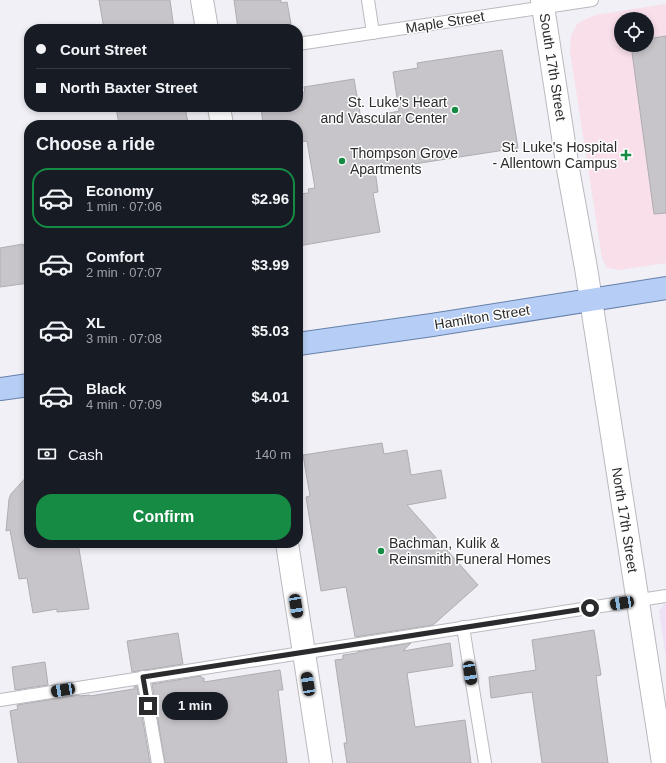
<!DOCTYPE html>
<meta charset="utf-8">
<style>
body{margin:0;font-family:Helvetica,sans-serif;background:#20242c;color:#f1f3f6;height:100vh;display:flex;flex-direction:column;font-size:15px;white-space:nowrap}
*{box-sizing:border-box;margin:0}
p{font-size:13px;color:#9ea1a6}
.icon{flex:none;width:22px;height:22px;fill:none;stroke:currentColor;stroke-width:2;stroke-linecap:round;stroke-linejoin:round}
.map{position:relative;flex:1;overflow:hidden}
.side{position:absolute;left:24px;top:120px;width:279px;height:428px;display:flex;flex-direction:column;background:#171b24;border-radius:16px;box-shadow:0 2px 6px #0003}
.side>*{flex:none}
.hud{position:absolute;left:24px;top:24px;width:279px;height:88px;border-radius:16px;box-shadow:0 2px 6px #0003;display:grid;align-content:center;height:88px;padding:0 12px;background:#171b24}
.fabs{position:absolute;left:614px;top:12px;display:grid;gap:8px}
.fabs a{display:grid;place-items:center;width:40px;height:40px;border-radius:50%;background:#171b24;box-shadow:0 2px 6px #0003;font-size:20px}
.end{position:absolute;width:18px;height:18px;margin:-9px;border:5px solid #2b2b2d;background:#fff;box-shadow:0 0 0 2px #fff}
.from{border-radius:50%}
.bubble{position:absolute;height:28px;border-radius:14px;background:#171b24;box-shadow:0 2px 6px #0003;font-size:13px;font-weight:700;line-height:28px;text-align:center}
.car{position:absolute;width:12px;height:24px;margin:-12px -6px;border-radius:5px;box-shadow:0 0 3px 1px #0007;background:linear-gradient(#222 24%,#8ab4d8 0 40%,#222 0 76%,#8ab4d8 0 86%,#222 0)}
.hud b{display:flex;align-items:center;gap:14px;height:38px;font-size:15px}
.hud b+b{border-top:1px solid #363941}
.hud i{width:10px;height:10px;background:#f1f3f6}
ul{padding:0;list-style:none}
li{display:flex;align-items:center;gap:12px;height:60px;margin:0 8px 6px;padding:0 4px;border:2px solid transparent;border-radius:16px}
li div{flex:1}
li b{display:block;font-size:15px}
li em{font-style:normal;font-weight:700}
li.current{border-color:#168b44}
li>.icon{width:36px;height:36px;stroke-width:1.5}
h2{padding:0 12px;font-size:18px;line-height:48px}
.pay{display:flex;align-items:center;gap:10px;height:44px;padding:0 12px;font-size:15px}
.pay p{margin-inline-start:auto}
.action{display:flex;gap:8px;margin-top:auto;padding:8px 12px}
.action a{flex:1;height:46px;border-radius:16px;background:#168b44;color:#fff;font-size:16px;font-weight:700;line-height:46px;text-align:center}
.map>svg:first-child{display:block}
.education{fill:#efe1f5}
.medical{fill:#f8dfea;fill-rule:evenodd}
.building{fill:#c8c5ca;stroke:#afadb2}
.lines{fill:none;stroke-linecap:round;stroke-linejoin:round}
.service-casing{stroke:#b9b9bf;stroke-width:14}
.minor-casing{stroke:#b9b9bf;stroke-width:24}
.tertiary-casing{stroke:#b9b9bf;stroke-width:24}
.primary-casing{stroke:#6680aa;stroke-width:24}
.service{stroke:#fff;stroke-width:12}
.minor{stroke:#fff;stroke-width:22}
.tertiary{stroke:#fff;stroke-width:22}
.primary{stroke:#b6cef5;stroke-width:22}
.route{stroke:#2b2b2d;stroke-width:5}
.poi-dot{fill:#168b44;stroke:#fefefe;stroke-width:1.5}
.labels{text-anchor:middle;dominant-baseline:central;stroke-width:3;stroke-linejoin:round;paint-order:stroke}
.street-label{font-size:14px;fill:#2b2b2d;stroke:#fefefe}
.poi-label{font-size:14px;fill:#2b2b2d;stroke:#fefefe;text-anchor:end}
</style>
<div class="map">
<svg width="666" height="763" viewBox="0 0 666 763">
<rect width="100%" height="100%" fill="#f0f0f6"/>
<polygon class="education" points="664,604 666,604 666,657 659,611"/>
<path class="medical" d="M666,4V263L620,270L607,268L602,258L570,52L571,35L578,23L595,15ZM621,19H647V45H621Z"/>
<g class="building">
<polygon points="99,0 170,0 174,29 104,29"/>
<polygon points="234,0 281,0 281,3 287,2 291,24 284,25 284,29 238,29"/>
<polygon points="666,36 666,213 654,214 631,45 647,45 647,39"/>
<polygon points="502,50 518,148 375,170 378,192 373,193 380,232 298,246 298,194 309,193 308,189 315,188 307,141 301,142 301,138 298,138 298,125 263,125 261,107 298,107 298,93 305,92 304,87 354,79 361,119 399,111 393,72 418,68 417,63"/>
<polygon points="116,107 185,107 188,123 177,125 119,125"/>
<polygon points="23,244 24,247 29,246 29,283 0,287 0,248"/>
<polygon points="382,443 384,454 407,450 411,475 441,470 446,498 407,505 478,585 433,625 355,637 346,587 321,591 306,497 310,496 303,455 348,448"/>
<polygon points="29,474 29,543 78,543 89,609 57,612 57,609 33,613 27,578 19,579 10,530 6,531 9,499 11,494"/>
<polygon points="594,630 601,675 596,676 608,763 542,763 532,692 491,698 489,677 536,670 532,640"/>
<polygon points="178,633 183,664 132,672 127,641"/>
<polygon points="411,643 403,651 450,643 453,666 407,673 415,727 465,720 471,763 347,763 344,743 347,743 335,660 343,659 343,655 357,653 357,652"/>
<polygon points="45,662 48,685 15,690 12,667"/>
<polygon points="280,670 283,690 278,690 287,763 165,763 152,684 201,676 201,678 204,678 204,682"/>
<polygon points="137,686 150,763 18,763 10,711 18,709 17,705 79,695 79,696 90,695 90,696 134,689 134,687"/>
</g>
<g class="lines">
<defs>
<g id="service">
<polyline points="368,0 373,33"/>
<polyline points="298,44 592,0"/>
<polyline points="463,627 485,763"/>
<polyline points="143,677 158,763"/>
<polyline points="0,700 666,596"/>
</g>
<g id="minor">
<polyline points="202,0 207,29"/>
<polyline points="219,107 222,125"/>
<polyline points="287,543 321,763"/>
</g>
<polyline id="tertiary" points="542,0 568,169 586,268 663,763"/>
<g id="primary">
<polyline points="298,344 432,325 666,288"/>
<polyline points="0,389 29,385"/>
</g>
</defs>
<use href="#service" class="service-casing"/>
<use href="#minor" class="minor-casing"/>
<use href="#tertiary" class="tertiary-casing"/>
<use href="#primary" class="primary-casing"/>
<use href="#service" class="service"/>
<use href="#minor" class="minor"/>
<use href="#tertiary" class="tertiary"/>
<use href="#primary" class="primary"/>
</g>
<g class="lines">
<polyline class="route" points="148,706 143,677 590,608"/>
</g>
<g class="poi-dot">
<circle cx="455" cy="110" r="4"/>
<path d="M624 149h4v4h4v4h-4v4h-4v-4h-4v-4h4z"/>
<circle cx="342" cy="161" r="4"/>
<circle cx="381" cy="551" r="4"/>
</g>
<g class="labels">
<g class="street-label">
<text transform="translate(445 22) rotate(-9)">Maple Street</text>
<text transform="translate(553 67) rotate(81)">South 17th Street</text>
<text transform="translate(482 317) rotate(-9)">Hamilton Street</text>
<text transform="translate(625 520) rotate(81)">North 17th Street</text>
</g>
<g class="poi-label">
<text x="447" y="102">St. Luke's Heart<tspan x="447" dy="16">and Vascular Center</tspan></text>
<text x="617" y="147">St. Luke's Hospital<tspan x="617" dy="16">- Allentown Campus</tspan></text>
<text x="350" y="153" text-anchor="start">Thompson Grove<tspan x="350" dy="16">Apartments</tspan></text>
<text x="389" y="543" text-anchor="start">Bachman, Kulik &amp;<tspan x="389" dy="16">Reinsmith Funeral Homes</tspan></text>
</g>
</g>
</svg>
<div class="fabs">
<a><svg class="icon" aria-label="locate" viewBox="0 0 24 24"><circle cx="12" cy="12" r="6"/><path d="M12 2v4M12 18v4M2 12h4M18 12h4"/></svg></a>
</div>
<i class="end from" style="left:590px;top:608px"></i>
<i class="end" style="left:148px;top:706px"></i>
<div class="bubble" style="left:162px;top:692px;width:66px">1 min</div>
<i class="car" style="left:622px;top:603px;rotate:261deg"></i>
<i class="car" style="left:296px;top:606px;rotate:171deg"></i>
<i class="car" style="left:470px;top:673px;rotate:171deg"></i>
<i class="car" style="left:308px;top:684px;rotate:351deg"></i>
<i class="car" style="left:63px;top:690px;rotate:261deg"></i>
<div class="hud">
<b><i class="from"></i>Court Street</b>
<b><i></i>North Baxter Street</b>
</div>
<section class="side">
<h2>Choose a ride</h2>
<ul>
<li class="current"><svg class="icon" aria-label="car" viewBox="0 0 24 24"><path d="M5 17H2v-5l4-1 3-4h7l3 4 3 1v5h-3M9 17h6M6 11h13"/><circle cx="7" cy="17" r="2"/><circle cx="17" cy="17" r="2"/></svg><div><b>Economy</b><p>1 min · 07:06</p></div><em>$2.96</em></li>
<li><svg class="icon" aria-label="car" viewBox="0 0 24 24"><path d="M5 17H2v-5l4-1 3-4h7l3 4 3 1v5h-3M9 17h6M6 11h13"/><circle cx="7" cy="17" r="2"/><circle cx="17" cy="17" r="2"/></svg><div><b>Comfort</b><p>2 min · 07:07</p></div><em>$3.99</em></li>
<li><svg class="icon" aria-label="car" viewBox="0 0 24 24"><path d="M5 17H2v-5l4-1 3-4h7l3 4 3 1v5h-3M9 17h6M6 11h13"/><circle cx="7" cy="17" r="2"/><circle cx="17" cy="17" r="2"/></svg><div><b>XL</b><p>3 min · 07:08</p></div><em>$5.03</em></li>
<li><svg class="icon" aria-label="car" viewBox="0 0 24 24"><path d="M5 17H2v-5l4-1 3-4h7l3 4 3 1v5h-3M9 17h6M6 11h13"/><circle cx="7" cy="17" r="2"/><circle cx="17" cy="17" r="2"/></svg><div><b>Black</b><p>4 min · 07:09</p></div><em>$4.01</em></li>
</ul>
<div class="pay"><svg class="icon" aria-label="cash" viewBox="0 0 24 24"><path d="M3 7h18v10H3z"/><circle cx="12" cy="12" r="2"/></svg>Cash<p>140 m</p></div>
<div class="action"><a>Confirm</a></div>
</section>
</div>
